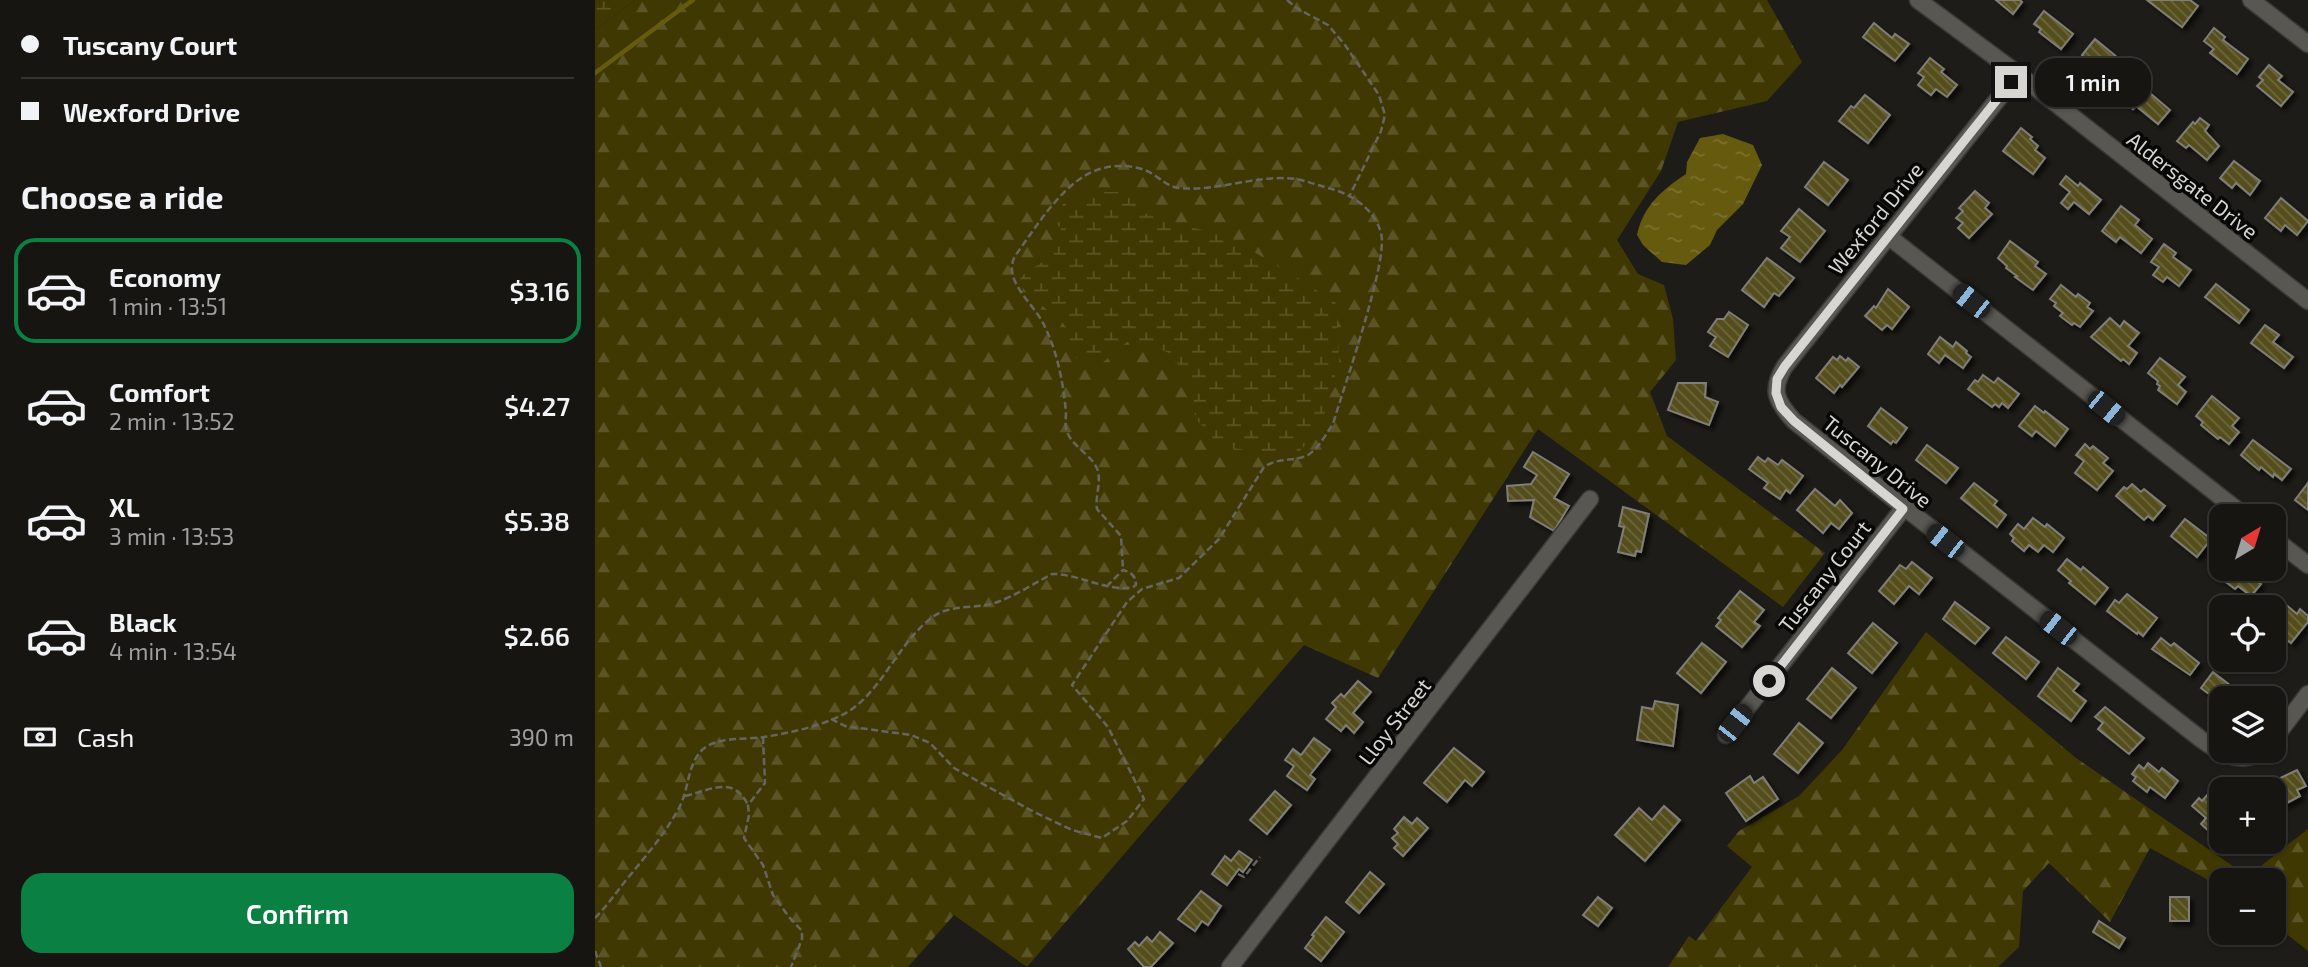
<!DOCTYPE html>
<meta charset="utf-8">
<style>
body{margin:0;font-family:"Exo 2",sans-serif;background:#232220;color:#f1f3f6;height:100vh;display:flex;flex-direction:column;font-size:26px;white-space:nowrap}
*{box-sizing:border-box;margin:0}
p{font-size:23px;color:#9e9f9f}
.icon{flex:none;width:38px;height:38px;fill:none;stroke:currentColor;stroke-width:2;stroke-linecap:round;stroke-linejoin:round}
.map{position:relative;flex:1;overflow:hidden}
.details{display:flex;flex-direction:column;background:#161512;width:595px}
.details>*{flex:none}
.guide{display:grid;align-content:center;height:154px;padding:0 21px;background:#161512}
.needle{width:46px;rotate:38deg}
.controls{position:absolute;left:1614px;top:504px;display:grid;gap:14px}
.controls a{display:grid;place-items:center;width:77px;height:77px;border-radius:14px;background:#161512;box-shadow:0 2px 5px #0004,0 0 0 2px #353432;font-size:35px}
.end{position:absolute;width:32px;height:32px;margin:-16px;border:9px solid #d7d6d3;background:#111;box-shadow:0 0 0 4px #111}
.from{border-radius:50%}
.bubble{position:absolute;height:49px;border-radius:21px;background:#161512;box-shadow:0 2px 5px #0004,0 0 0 2px #353432;font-size:23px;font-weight:600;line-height:49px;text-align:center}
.car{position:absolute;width:21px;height:42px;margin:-21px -10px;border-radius:9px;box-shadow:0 0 5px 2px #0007;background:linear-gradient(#222 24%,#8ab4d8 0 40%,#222 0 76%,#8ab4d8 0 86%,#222 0)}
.guide b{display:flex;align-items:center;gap:24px;height:66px;font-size:26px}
.guide b+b{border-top:2px solid #353432}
.guide i{width:18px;height:18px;background:#f1f3f6}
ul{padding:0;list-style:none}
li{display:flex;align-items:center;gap:21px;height:105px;margin:0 14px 10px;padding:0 7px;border:4px solid transparent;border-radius:21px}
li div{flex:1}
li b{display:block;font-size:26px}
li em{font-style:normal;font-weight:600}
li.active{border-color:#0b8043}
li>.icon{width:63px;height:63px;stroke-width:1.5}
h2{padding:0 21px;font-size:32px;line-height:84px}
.pay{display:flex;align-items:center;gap:18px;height:77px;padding:0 21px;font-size:26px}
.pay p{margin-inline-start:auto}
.action{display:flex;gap:14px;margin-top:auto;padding:14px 21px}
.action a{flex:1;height:80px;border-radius:21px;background:#0b8043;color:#fff;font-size:28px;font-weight:600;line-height:80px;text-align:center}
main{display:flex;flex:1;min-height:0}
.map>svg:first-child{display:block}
.forest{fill:url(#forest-firs)}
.wetland{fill:url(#wetland-marsh)}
.water{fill:url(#water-ripples)}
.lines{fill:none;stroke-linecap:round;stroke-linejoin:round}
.stream{stroke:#655a0e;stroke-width:4.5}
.building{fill:url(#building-back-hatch);stroke:#7f7e79;stroke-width:2;filter:url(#shadow)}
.minor-casing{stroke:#393936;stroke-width:19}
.path{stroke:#666562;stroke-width:2.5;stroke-dasharray:7 3.5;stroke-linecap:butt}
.minor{stroke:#585752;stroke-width:16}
.route{stroke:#d7d6d3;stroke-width:9}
.labels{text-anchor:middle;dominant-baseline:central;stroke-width:7;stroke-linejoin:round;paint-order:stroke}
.street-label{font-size:21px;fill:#d7d6d3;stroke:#070705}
</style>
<main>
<section class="details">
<div class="guide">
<b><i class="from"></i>Tuscany Court</b>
<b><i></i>Wexford Drive</b>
</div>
<h2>Choose a ride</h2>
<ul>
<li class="active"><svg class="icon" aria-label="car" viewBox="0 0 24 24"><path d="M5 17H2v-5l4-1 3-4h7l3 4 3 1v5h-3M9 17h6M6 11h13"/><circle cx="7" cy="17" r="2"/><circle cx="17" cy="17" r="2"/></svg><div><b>Economy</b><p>1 min · 13:51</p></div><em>$3.16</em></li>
<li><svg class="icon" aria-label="car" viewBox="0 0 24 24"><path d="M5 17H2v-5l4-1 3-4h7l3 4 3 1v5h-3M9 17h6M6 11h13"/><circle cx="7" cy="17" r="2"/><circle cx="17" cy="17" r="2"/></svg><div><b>Comfort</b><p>2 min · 13:52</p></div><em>$4.27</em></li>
<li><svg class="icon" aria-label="car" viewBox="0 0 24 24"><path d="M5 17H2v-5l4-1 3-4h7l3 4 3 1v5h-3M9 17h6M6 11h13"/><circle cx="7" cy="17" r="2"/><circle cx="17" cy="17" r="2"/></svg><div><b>XL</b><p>3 min · 13:53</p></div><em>$5.38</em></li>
<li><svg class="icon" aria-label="car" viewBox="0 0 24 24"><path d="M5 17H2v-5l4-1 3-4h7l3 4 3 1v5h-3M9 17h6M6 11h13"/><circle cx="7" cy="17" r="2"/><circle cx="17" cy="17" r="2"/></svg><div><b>Black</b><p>4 min · 13:54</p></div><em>$2.66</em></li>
</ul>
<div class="pay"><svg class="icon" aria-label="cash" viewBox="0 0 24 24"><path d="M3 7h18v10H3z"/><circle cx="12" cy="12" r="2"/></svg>Cash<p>390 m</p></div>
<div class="action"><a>Confirm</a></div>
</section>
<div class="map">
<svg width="1713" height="967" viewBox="0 0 1713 967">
<defs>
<pattern id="forest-firs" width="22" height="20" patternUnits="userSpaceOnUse" patternTransform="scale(1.75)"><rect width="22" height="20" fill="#403802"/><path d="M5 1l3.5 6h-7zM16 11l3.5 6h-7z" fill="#5b5426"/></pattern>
<pattern id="wetland-marsh" width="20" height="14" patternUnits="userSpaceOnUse" patternTransform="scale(1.75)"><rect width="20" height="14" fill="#403802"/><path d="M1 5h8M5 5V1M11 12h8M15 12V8" fill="none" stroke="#5b5426"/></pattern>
<pattern id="water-ripples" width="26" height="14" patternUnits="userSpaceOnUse" patternTransform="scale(1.75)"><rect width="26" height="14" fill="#655a0e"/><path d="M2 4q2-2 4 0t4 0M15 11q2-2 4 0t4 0" fill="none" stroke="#7a7130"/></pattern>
<pattern id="building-back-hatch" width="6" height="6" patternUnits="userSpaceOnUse" patternTransform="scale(1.75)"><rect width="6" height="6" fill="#554e1d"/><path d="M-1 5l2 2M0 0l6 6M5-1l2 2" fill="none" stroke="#6d673d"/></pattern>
<filter id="shadow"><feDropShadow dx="4" dy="4" stdDeviation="2" flood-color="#0009"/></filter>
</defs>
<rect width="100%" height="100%" fill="#1d1c18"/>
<g class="forest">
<polygon points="40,0 1172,0 1207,62 1172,101 1083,122 1066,171 1022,240 1043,274 1069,285 1078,319 1081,360 1055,392 1072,436 1230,553 1188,607 943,429 783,678 709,645 432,967 359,915 313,967 0,967 0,30"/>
<polygon points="1331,632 1481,758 1645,871 1666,866 1713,829 1713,951 1678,923 1678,880 1626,880 1626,887 1555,848 1515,922 1454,863 1428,891 1424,947 1403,967 1073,967 1094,936 1101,941 1157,867 1132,846 1144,831 1204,796 1247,750"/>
</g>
<g class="wetland">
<polygon points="0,0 40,0 0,30"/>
<polygon points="490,192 533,192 549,213 637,239 698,275 741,303 744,361 726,427 705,451 667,453 625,446 602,420 595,378 572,352 537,338 506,364 482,359 469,324 431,292 423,281 431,272 458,256 466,228 459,222 468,204"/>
</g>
<path class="water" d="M1128,134L1158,145L1167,165L1148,204L1122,230L1115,245L1091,265L1067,262L1048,245L1042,235C1048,206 1067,190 1091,174L1092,162L1105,138Z"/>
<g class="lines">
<polyline class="stream" points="0,73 98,0"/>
</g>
<g class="building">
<polygon points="1401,0 1425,0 1427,2 1418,14"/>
<polygon points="1552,0 1595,0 1603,6 1587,27"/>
<polygon points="1449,11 1478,34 1466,49 1444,32 1446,29 1439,24"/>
<polygon points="1279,23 1297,38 1300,34 1314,44 1300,61 1268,37"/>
<polygon points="1619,28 1630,37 1628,40 1653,59 1642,74 1615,53 1619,49 1609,41"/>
<polygon points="1500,39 1529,63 1518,76 1508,69 1507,71 1503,68 1497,75 1484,64 1490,58 1487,55"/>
<polygon points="1335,58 1349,69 1346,72 1362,85 1352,97 1341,89 1336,95 1323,85 1329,77 1323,73"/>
<polygon points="1674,65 1687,76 1683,80 1698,92 1686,106 1662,86 1668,80 1664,77"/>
<polygon points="1537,88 1545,95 1550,89 1575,110 1563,124 1541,106 1538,109 1528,100"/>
<polygon points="1270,95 1295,115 1273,143 1244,121 1256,106 1259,108"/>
<polygon points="1605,118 1614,125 1610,131 1624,146 1612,160 1594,145 1591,148 1582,141 1598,122 1600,124"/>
<polygon points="1426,128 1437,137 1435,139 1443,146 1440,150 1450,158 1438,174 1408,151"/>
<polygon points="1639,161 1665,181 1655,195 1641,183 1637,188 1625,178"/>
<polygon points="1229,162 1253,180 1233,205 1210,187"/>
<polygon points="1471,176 1483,186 1485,183 1506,200 1494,214 1479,202 1473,209 1466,203 1475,192 1465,184"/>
<polygon points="1380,191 1394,203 1390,208 1397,214 1374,238 1363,228 1368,223 1361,218 1368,211 1364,208"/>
<polygon points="1686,198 1713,221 1702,235 1690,225 1686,231 1670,218"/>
<polygon points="1526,206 1544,220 1540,225 1557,239 1546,253 1525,237 1521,242 1507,231"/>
<polygon points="1204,209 1230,231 1205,262 1186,248 1195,237 1186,231"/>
<polygon points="1415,241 1443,262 1440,266 1451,274 1438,290 1420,277 1422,276 1411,268 1412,266 1403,258"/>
<polygon points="1569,244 1581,253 1578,257 1596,270 1584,286 1572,277 1568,282 1558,275 1564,267 1556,262"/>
<polygon points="1172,258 1199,278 1184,296 1179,293 1169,307 1147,290"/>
<polygon points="1621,284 1654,310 1644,323 1610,297"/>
<polygon points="1466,285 1481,297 1483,294 1495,303 1492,307 1498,311 1485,327 1479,323 1477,325 1465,316 1468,313 1459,306 1461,303 1455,299"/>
<polygon points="1293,289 1314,307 1297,329 1292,325 1287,330 1270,316 1279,306 1281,308"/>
<polygon points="1134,312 1153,325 1133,357 1115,346 1121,337 1113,332 1122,319 1129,319"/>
<polygon points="1515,318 1525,327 1529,321 1544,333 1533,346 1542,353 1534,364 1528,359 1526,361 1496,337"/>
<polygon points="1670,325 1684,335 1678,342 1698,357 1689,368 1656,343"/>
<polygon points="1345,337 1358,347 1361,342 1372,351 1371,353 1376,357 1368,368 1350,355 1344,363 1333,354"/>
<polygon points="1245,356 1251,361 1253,358 1264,367 1247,387 1245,385 1239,393 1221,378 1238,357 1242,360"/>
<polygon points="1565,358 1590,377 1583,385 1591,392 1582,404 1563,390 1565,386 1562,384 1563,381 1553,373"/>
<polygon points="1388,375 1399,383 1403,378 1424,394 1413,408 1407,403 1404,407 1400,404 1397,407 1373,389 1380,380 1383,382"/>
<polygon points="1083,383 1111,383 1110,397 1123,402 1114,425 1073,410"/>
<polygon points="1617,396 1644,418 1637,426 1644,432 1634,444 1625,437 1623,439 1606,425 1608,422 1601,416"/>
<polygon points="1440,406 1449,413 1450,411 1473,429 1460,446 1441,431 1437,436 1424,426"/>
<polygon points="1286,408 1312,428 1301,443 1298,441 1296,444 1273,426"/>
<polygon points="1658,440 1696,469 1687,480 1679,474 1678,477 1666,467 1664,470 1646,455"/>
<polygon points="1490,444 1495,449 1498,446 1513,458 1508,463 1518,471 1502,490 1480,473 1489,461 1481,455"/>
<polygon points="1332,445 1363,468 1351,483 1321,460"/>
<polygon points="938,452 974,474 959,498 974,506 959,531 935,517 939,500 913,501 912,486 936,484 942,475 929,467"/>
<polygon points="1163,457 1170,462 1173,458 1183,465 1187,460 1208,476 1195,493 1191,490 1185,499 1169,488 1173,483 1154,469"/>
<polygon points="1379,483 1402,501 1399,505 1411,515 1402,527 1366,498"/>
<polygon points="1713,483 1713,510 1700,500"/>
<polygon points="1537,484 1546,492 1549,489 1570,506 1558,520 1553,516 1549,520 1521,496 1529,487 1532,489"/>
<polygon points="1220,489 1240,506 1245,500 1257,513 1244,529 1236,523 1228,533 1202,510"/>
<polygon points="1028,507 1054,514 1046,552 1041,551 1040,556 1023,552 1029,527 1024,526"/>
<polygon points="1438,518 1450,527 1452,524 1469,538 1458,552 1449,545 1443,552 1434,545 1429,551 1417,541 1419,538 1415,534 1423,524 1429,529"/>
<polygon points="1590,519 1616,539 1602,557 1576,536"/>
<polygon points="1472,559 1486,570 1488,567 1513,588 1500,604 1474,583 1476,581 1463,570"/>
<polygon points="1317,562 1337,578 1324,594 1314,586 1299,604 1284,591 1305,565 1311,569"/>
<polygon points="1626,565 1626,569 1651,569 1663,578 1661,581 1666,584 1656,596 1643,586 1640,589 1619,573"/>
<polygon points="1145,591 1169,610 1159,622 1165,626 1147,647 1121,626 1126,620 1123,618"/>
<polygon points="1532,594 1562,618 1548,636 1543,632 1542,634 1512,611 1520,600 1524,603"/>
<polygon points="1360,602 1394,628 1380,644 1348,619"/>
<polygon points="1690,604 1702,614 1705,609 1713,616 1713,622 1696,643 1678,629 1678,619"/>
<polygon points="1278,623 1302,643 1277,673 1253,653"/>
<polygon points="1411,637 1444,662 1431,679 1398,653"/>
<polygon points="1566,638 1576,646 1579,643 1604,663 1595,675 1557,649"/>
<polygon points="1107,643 1131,662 1106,693 1082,673"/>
<polygon points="1237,668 1261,688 1236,718 1212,699"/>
<polygon points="1463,668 1484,684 1478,691 1491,701 1476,721 1443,696"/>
<polygon points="1618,672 1649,696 1647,698 1626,698 1626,703 1606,688"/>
<polygon points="763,681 776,692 758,713 768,722 759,733 751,725 746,731 731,719 741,707 737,703 746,694 749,697"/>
<polygon points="1060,701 1083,705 1078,746 1042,740 1047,707 1058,709"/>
<polygon points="1510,707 1549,738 1534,754 1503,729 1508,723 1500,717"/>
<polygon points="1204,723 1228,743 1203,773 1179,754"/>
<polygon points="719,738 735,750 715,775 720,779 712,790 692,776 699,766 690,760 698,749 706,755"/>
<polygon points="859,748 889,772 877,786 870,780 852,802 829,783"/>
<polygon points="1553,763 1564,772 1567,768 1583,781 1570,798 1555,787 1552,792 1538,781 1541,777 1537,774 1544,765 1549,769"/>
<polygon points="1702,770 1711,786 1702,790 1705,796 1681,809 1678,804 1678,789 1671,789 1682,783 1681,780"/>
<polygon points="1155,776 1159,783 1168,777 1183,799 1151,821 1131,793"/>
<polygon points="680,791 696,805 672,834 655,820"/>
<polygon points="1625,792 1626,822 1616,833 1606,824 1611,818 1597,806 1604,798 1607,801 1614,793 1619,797"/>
<polygon points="1069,806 1085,820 1050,861 1020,835 1044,808 1057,820"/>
<polygon points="809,817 817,824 822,818 833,828 808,856 799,848 803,844 797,838 803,833 799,829"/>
<polygon points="644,851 657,860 648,872 644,869 632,885 617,874 630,856 636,861"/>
<polygon points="775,872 789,884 764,913 751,902"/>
<polygon points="606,891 626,906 613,925 607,921 600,931 583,919"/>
<polygon points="1003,897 1017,908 1003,926 988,915"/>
<rect x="1575" y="897" width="19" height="24"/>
<polygon points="731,917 749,932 726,961 710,948 719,936 717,935"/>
<polygon points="1504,921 1530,938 1524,948 1498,932"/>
<polygon points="565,932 578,943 556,967 549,967 533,949 540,942 544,946 552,937 557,942"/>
</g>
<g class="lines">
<defs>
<g id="minor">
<polyline points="1323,0 1423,74 1713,301"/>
<polyline points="1656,0 1713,44"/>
<path d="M1423,74L1190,366C1175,390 1181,401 1199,421L1607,740C1624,752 1646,766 1666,751"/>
<polyline points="1293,236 1650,516"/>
<polyline points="1678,538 1713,565"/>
<polyline points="1131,735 1308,509"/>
<polyline points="1678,740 1713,694"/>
<polyline points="635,967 995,499"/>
</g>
</defs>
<use href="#minor" class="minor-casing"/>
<g class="path">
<polyline points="692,0 703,9 733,25 750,45 784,95 790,115 786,131 755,195"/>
<path d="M236,719L250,726L316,735L335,743L359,768L439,812L477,830L507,838L532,821L549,799L513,727L477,685L532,602L547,589L584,578L624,539L669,467C683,457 699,462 713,455C724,448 731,434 738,424C748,389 794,260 786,233C780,210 758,195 737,189C725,186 712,181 701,179C661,174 623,192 584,188C573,187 566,179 556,173C544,166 523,164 509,168C471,176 442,226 420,256C407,280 438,303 448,323C462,350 468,381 471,412C471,417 470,423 471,428C475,447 497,453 503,471C506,483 500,497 502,509L526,536L528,570"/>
<polyline points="168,737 170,783 153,805 154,815 149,838 168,865 178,895 194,917 207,931 207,939 196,967"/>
<path d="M90,796C116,790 138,775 153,805"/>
<polyline points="643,874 649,877 665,857"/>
<path d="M0,918C14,904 24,888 37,873C54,852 71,832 84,808C94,790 92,765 107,750C122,736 150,740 169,737C194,733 222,727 245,716C285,698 302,642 339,616C358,603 385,610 405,601C423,594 440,583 457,574C481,573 515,593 538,587L541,585C541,576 536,572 528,570L513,585"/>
<polyline points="0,951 6,967"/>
</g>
<use href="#minor" class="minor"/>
</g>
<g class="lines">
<polyline class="route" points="1174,681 1308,509 1199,421 1186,407 1181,393 1182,379 1190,366 1416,82"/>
</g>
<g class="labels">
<g class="street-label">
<text transform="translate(1598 185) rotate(38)">Aldersgate Drive</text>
<text transform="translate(1280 218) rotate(-51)">Wexford Drive</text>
<text transform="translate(1283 461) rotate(39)">Tuscany Drive</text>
<text transform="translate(1229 576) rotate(-52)">Tuscany Court</text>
<text transform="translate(799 721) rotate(-52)">Lloy Street</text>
</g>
</g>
</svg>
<div class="controls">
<a><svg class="needle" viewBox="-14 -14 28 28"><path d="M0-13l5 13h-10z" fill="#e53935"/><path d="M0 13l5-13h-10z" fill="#9e9f9f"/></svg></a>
<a><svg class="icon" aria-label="locate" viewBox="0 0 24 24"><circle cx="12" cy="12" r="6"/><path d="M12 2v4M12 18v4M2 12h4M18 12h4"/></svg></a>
<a><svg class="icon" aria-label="layers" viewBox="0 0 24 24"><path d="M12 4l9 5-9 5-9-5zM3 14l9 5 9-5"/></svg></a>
<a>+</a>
<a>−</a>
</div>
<i class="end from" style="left:1174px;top:681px"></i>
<i class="end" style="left:1416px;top:82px"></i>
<div class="bubble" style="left:1440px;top:58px;width:116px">1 min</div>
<i class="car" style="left:1376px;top:301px;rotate:308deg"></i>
<i class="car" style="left:1511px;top:408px;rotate:129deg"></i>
<i class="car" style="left:1350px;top:541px;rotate:308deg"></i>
<i class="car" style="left:1463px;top:628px;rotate:308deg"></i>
<i class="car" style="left:1140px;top:723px;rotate:38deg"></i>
</div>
</main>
